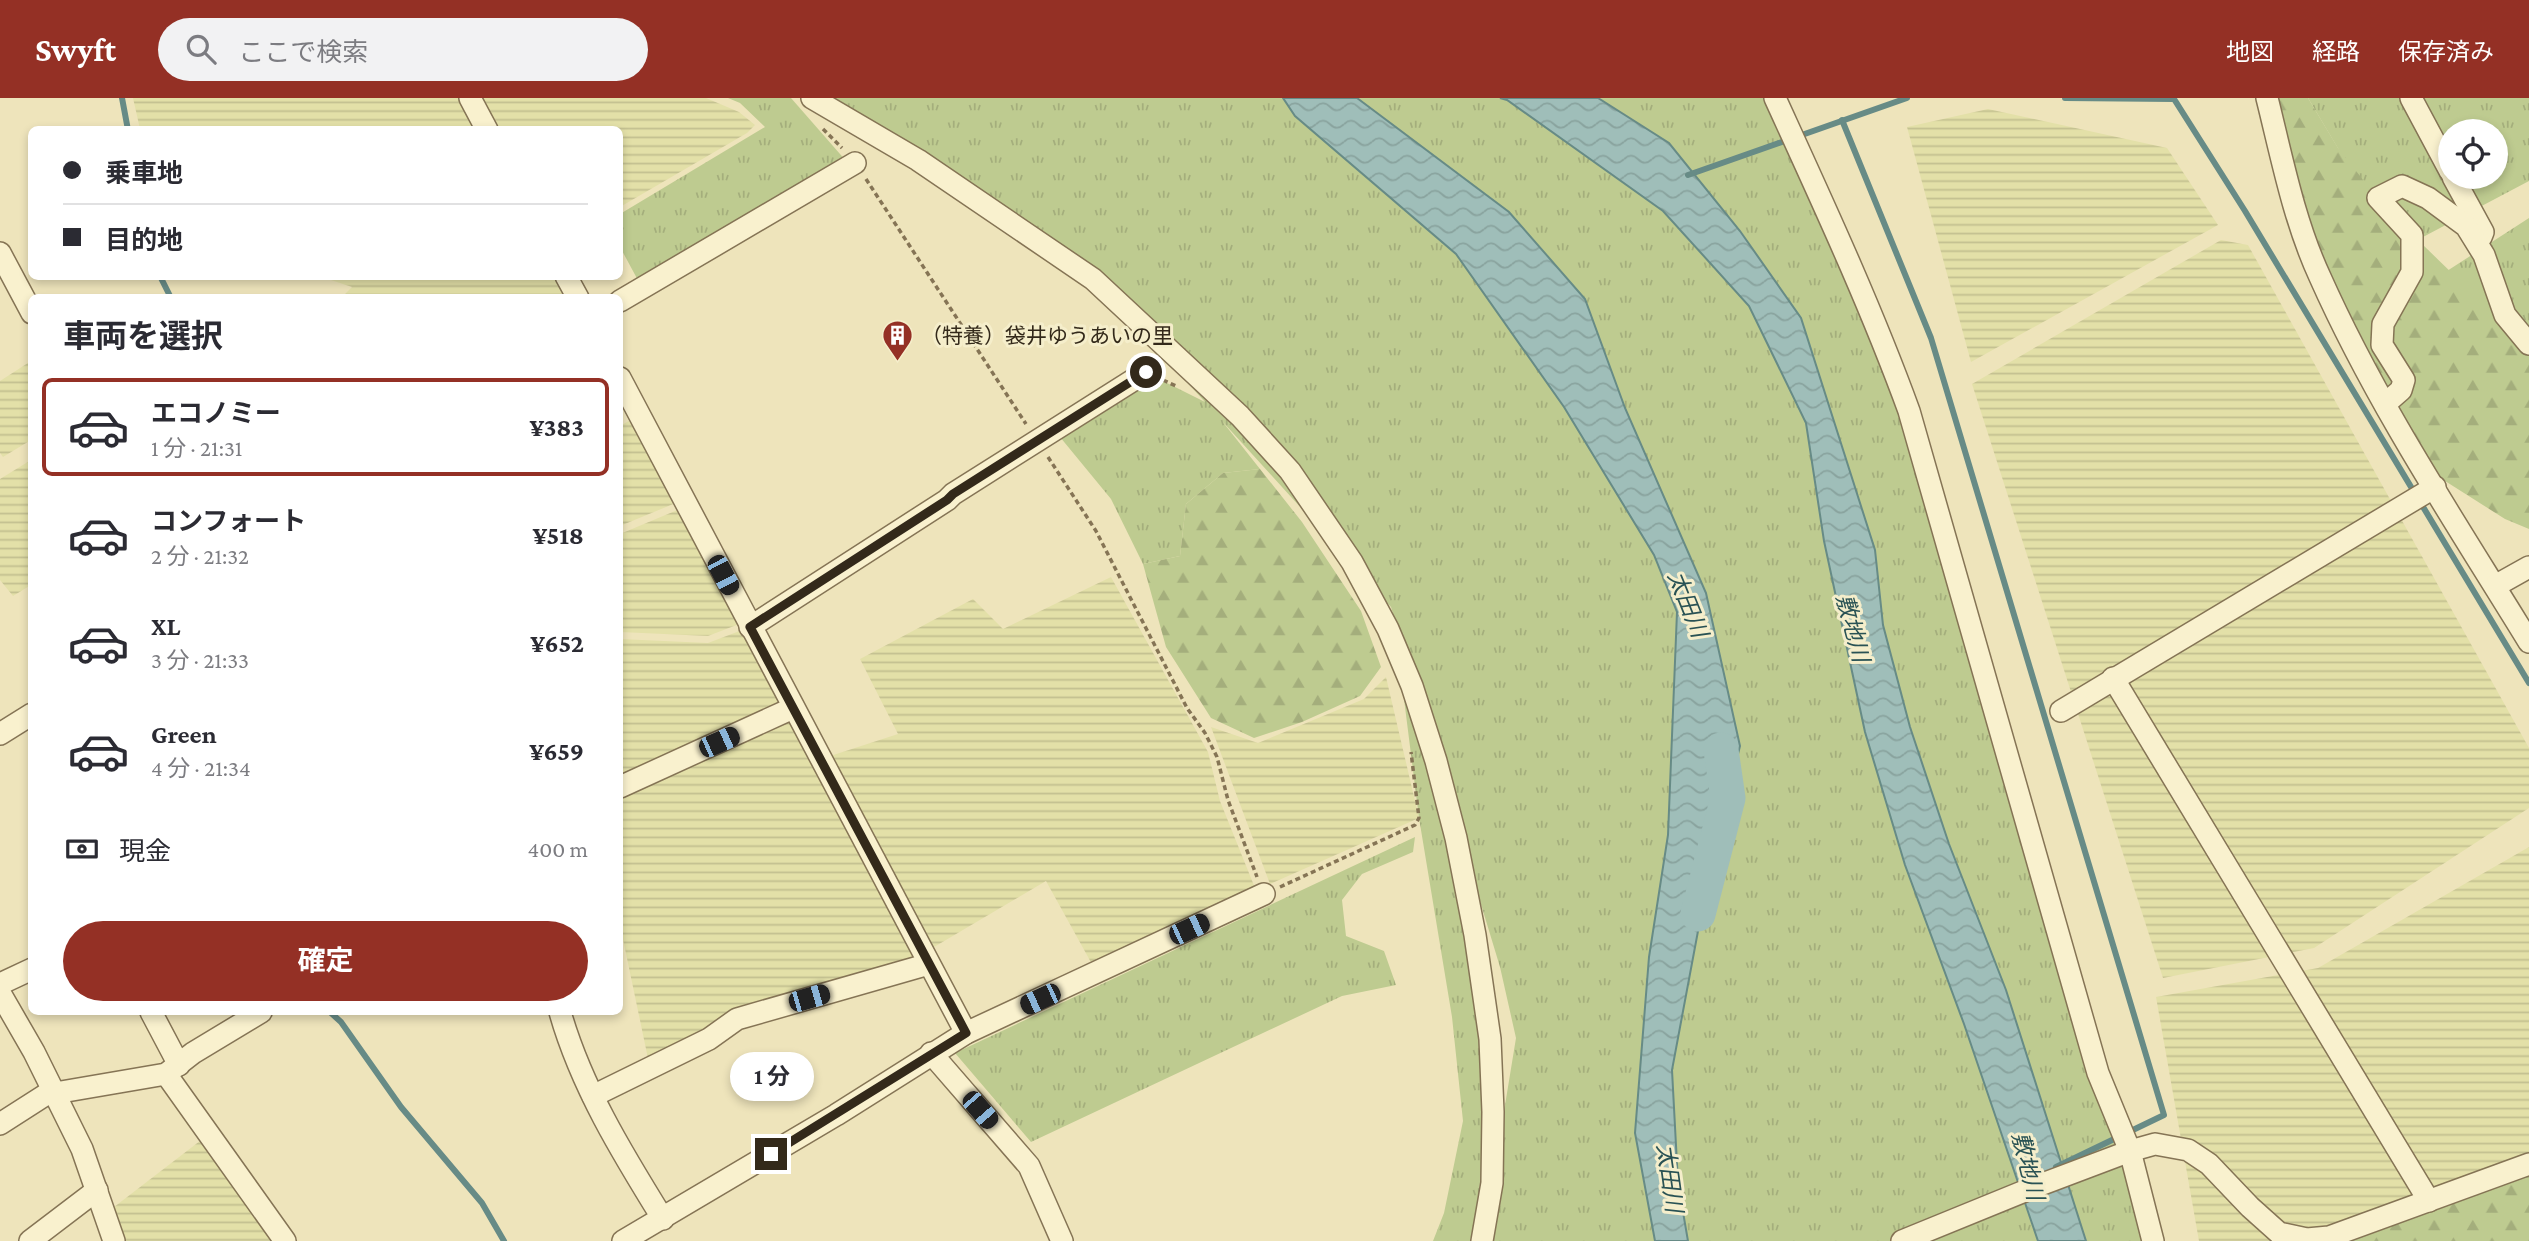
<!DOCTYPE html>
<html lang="ja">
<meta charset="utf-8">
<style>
body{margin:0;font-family:"Crimson Pro","Noto Sans JP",serif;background:#f2f2f3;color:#2b2b33;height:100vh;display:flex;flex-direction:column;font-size:26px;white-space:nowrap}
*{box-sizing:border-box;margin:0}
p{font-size:23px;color:#7c7c81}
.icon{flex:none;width:38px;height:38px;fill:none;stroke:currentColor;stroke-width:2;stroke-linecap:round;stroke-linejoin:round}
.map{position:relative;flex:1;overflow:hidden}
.sheet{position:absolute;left:28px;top:196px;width:595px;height:721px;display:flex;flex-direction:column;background:#fff;border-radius:10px;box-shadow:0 4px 10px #0003}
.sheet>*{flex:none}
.hud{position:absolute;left:28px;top:28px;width:595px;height:154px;border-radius:10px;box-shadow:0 4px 10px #0003;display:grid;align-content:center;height:154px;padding:0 35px;background:#fff}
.tools{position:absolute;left:2438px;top:21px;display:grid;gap:14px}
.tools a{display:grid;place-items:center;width:70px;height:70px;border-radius:50%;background:#fff;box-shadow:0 4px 10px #0003;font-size:35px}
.end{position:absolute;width:32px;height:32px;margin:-16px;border:9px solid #33291a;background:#fff;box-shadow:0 0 0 4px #fff}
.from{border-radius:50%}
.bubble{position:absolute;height:49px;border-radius:24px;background:#fff;box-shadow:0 4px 10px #0003;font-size:23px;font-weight:700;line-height:49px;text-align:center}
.car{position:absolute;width:21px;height:42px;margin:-21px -10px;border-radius:9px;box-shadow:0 0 5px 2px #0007;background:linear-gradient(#222 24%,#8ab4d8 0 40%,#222 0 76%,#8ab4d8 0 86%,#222 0)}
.hud b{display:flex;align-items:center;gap:24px;height:66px;font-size:26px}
.hud b+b{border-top:2px solid #e1e1e2}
.hud i{width:18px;height:18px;background:#2b2b33}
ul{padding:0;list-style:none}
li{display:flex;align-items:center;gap:21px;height:98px;margin:0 14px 10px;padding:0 21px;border:4px solid transparent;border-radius:10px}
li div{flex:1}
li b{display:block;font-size:26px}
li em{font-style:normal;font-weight:700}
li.active{border-color:#943025}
li>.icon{width:63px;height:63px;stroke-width:1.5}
h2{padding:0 35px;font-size:32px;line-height:84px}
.pay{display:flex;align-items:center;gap:18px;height:77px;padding:0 35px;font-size:26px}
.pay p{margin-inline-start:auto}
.button{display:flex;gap:14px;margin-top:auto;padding:14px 35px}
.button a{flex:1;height:80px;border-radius:42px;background:#943025;color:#fff;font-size:28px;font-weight:700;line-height:80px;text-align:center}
header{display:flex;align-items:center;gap:42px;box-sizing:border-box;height:98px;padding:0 35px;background:#943025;color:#fff}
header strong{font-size:33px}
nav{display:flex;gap:38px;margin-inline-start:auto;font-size:24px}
.search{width:490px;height:63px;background:#f2f2f3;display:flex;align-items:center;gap:18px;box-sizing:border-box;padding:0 24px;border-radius:38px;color:#7c7c81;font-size:26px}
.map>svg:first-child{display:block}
.farmland{fill:url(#farmland-rules)}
.grass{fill:url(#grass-tufts);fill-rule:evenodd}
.forest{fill:url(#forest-firs)}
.water{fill:url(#water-waves);stroke:#678b86;stroke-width:2}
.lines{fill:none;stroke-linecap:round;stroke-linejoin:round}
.stream{stroke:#678b86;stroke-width:6}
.river{stroke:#9fbeb9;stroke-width:35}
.minor-casing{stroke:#857455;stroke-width:24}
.path{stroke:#857455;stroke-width:3.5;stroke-dasharray:5 3.5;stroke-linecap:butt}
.minor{stroke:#f9f1ce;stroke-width:21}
.route{stroke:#33291a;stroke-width:9}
.labels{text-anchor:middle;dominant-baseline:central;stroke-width:6;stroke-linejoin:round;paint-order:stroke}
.poi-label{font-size:21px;fill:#33291a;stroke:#f5eecb;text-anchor:start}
.water-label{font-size:23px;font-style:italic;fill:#295254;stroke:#f5eecb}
</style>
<header>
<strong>Swyft</strong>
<div class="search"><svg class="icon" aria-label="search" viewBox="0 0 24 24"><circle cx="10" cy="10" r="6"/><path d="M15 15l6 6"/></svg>ここで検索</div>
<nav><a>地図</a><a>経路</a><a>保存済み</a></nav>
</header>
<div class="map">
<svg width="2529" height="1143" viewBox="0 0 2529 1143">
<defs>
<pattern id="farmland-rules" width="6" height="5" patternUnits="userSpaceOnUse" patternTransform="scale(1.75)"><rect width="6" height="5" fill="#e3e0a8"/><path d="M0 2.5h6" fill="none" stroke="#c3c090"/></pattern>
<pattern id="grass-tufts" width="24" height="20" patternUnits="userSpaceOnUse" patternTransform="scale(1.75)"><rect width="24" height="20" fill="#becb90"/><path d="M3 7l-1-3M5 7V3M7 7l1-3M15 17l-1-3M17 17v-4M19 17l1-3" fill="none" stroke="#a4ae7c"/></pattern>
<pattern id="forest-firs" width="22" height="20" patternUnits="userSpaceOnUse" patternTransform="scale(1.75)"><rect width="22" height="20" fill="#becb90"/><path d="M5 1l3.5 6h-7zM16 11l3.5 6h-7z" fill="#a4ae7c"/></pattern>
<pattern id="water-waves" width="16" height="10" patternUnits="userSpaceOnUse" patternTransform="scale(1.75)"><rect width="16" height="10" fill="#9fbeb9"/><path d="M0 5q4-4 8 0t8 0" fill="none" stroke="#89a39e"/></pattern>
</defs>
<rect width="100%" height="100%" fill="#eee4bb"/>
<g class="farmland">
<polygon points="133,0 461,0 478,31 140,31"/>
<polygon points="479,0 706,0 739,14 755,27 747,35 620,109 620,32 495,31"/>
<polygon points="1988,11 2167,50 2218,127 1971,264 1907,29"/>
<polygon points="2221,142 2248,147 2529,650 2529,710 2314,850 2163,880 1972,286"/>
<polygon points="322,179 558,179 569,199 342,199 352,189"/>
<polygon points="31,263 31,342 3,359 0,355 0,283"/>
<polygon points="639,317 683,402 620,428 620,328"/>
<polygon points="31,362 31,487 13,498 0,482 0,381"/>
<polygon points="687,408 747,523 708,538 620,534 620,436"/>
<polygon points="1111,479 1208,654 1220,703 1255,790 1093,868 1046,783 929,852 929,866 737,921 650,970 620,827 620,541 708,545 750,529 821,661 898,636 860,561 973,501 1003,531"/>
<polygon points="1386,579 1419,720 1270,786 1211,629 1258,645 1364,601"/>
<polygon points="2529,749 2529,1064 2306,1143 2199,1143 2156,899 2318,870"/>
<polygon points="209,1036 276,1143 114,1143 105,1116"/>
</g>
<g class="grass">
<polygon points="728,0 791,0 847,64 640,186 620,149 620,116 765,29 740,5"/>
<polygon points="801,0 1774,0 1905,301 2153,1143 1474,1143 1488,1111 1516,940 1500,869 1391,509 1222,323 1260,371 1223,375 1186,406 1180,458 1143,466 1111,401 1060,339 1153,278 1205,304 1093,181 846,20"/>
<path d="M2308,0H2529V83L2423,139L2364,94ZM2450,33H2496V79H2450Z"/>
<polygon points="2529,120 2529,253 2447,173"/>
<polygon points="1403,593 1450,716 1492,991 1476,1117 1470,1143 1433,1143 1444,1115 1463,1023 1452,919 1419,720"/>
<polygon points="1415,739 1413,754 1362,776 1342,802 1346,838 1384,853 1396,887 1342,898 1031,1044 955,955"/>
</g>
<g class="forest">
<polygon points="2268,0 2308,0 2338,50 2386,111 2529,250 2529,431 2505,421 2423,369 2319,177"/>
<polygon points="1260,371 1302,424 1361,513 1381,569 1360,598 1302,624 1254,640 1211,620 1166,549 1143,466 1180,458 1186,406 1223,375"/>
<polygon points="2529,1066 2529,1143 2300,1143"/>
</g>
<g class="water">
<polygon points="1283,0 1357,0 1509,114 1585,201 1625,310 1706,495 1740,648 1710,769 1672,972 1678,1085 1688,1143 1655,1143 1635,1035 1649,859 1668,737 1677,514 1654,457 1564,309 1456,156 1295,18"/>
<polygon points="1500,0 1598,0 1669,45 1740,133 1801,220 1875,452 1883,527 1910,629 1949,746 2006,892 2086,1143 2038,1143 1964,926 1905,767 1865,634 1824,443 1806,325 1749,208 1663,113 1507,2"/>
</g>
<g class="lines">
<g class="stream">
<polyline points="122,0 128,32"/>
<polyline points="2065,0 2174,1 2245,113 2529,585"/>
<polyline points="1842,22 1931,240 2164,1017 2056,1069"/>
<polyline points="1688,77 1907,0"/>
<polyline points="160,178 171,200"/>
<polyline points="330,914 341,924 401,1009 482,1105 504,1143"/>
</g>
<polyline class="river" points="1698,816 1728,700 1721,652"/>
<defs>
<g id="minor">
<polyline points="470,0 487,32"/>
<polyline points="812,0 918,62 1093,181 1240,318 1290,373 1352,464 1388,531 1412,588 1436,663 1456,740 1475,837 1490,941 1493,1014 1492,1085 1482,1143"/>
<path d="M1775,0C1822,103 1870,206 1909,313L2098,975L2130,1053L2153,1143"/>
<path d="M2267,0C2282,60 2294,123 2320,179C2377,307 2456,425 2529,544"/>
<polyline points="2411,0 2450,73"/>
<polyline points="2453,79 2483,134 2481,139"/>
<polyline points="0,155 32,215"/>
<polyline points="566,178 578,200"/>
<polyline points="620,203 855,65"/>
<polyline points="620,280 966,935"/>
<polyline points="2385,306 2401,292 2404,282 2382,247 2383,226 2412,174 2412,137 2378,100 2402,88 2428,100 2466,128 2484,157 2505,217 2529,246"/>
<polyline points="2495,488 2529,469"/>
<polyline points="750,529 947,402 953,396 1146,274"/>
<polyline points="2113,580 2429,1103"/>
<polyline points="2061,613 2435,389"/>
<polyline points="0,636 32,616"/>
<polyline points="620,689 793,610"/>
<polyline points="0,886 32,871"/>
<polyline points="0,895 34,954 82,1051 114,1143"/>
<polyline points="151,914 179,967"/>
<path d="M560,914C581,988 622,1055 663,1121"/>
<polyline points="931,955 1029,1068 1062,1143"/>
<polyline points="166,976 285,1143"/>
<polyline points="55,995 166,976 193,955 261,914"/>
<polyline points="593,998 709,941 737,921 929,866"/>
<polyline points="0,1026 53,992"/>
<polyline points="30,1143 97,1092"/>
<polyline points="623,1143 836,1017 966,935 1264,796"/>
<polyline points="1902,1143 2032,1090 2130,1053 2155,1046 2188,1052 2209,1066 2250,1109 2279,1135 2307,1141 2329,1139 2529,1066"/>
</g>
</defs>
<use href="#minor" class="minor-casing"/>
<g class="path">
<polyline points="823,31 842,50"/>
<polyline points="866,81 1026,326"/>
<polyline points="1163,282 1178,289"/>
<polyline points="1048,359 1096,433 1187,610 1205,635 1217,659 1228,702 1257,779"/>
<polyline points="1280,789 1415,727 1419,720 1411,654"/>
</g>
<use href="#minor" class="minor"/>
</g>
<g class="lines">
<polyline class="route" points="771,1056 966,935 750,529 947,402 953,396 1146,274"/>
</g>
<defs>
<symbol id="building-pin" viewBox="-11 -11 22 30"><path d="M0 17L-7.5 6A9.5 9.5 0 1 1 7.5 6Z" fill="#943025" stroke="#f5eecb"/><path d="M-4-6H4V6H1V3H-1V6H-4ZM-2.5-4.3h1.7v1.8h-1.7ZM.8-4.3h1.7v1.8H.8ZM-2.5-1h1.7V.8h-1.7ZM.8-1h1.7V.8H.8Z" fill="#fff"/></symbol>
</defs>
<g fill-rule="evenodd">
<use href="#building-pin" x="880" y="220" width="35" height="47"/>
</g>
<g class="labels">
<g class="poi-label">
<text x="921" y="238">（特養）袋井ゆうあいの里</text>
</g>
<g class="water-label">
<text transform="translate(1688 506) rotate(68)">太田川</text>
<text transform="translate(1853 530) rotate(75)">敷地川</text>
<text transform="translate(2028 1068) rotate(76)">敷地川</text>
<text transform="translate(1670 1080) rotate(82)">太田川</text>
</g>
</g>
</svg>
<div class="tools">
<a><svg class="icon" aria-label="locate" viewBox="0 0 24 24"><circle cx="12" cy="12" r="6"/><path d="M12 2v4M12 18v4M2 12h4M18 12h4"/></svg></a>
</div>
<i class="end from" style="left:1146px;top:274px"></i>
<i class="end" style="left:771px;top:1056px"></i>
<div class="bubble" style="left:730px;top:954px;width:84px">1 分</div>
<i class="car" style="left:723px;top:477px;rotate:152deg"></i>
<i class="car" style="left:719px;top:644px;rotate:66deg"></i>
<i class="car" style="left:1189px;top:831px;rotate:65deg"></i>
<i class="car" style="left:809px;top:900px;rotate:74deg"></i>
<i class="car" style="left:1040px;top:901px;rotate:245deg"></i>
<i class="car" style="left:980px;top:1012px;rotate:139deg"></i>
<div class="hud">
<b><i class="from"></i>乗車地</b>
<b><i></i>目的地</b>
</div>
<section class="sheet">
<h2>車両を選択</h2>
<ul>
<li class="active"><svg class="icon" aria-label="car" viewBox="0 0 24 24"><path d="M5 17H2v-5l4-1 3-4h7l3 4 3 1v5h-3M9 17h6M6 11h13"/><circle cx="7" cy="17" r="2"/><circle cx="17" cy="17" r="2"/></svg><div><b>エコノミー</b><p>1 分 · 21:31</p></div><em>¥383</em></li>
<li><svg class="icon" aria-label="car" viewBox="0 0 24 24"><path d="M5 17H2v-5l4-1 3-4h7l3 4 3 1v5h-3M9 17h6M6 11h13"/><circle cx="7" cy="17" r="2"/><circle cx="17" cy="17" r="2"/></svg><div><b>コンフォート</b><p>2 分 · 21:32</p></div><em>¥518</em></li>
<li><svg class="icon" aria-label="car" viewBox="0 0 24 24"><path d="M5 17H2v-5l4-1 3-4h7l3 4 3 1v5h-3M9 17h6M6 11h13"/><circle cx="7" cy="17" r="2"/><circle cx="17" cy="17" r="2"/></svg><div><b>XL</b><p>3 分 · 21:33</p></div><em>¥652</em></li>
<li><svg class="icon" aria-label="car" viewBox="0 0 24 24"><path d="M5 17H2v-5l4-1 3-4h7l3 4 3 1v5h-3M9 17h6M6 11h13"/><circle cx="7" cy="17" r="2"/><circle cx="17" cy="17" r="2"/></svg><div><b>Green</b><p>4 分 · 21:34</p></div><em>¥659</em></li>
</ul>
<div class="pay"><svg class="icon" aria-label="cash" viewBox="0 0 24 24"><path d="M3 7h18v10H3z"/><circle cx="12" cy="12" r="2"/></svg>現金<p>400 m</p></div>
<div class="button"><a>確定</a></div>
</section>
</div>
